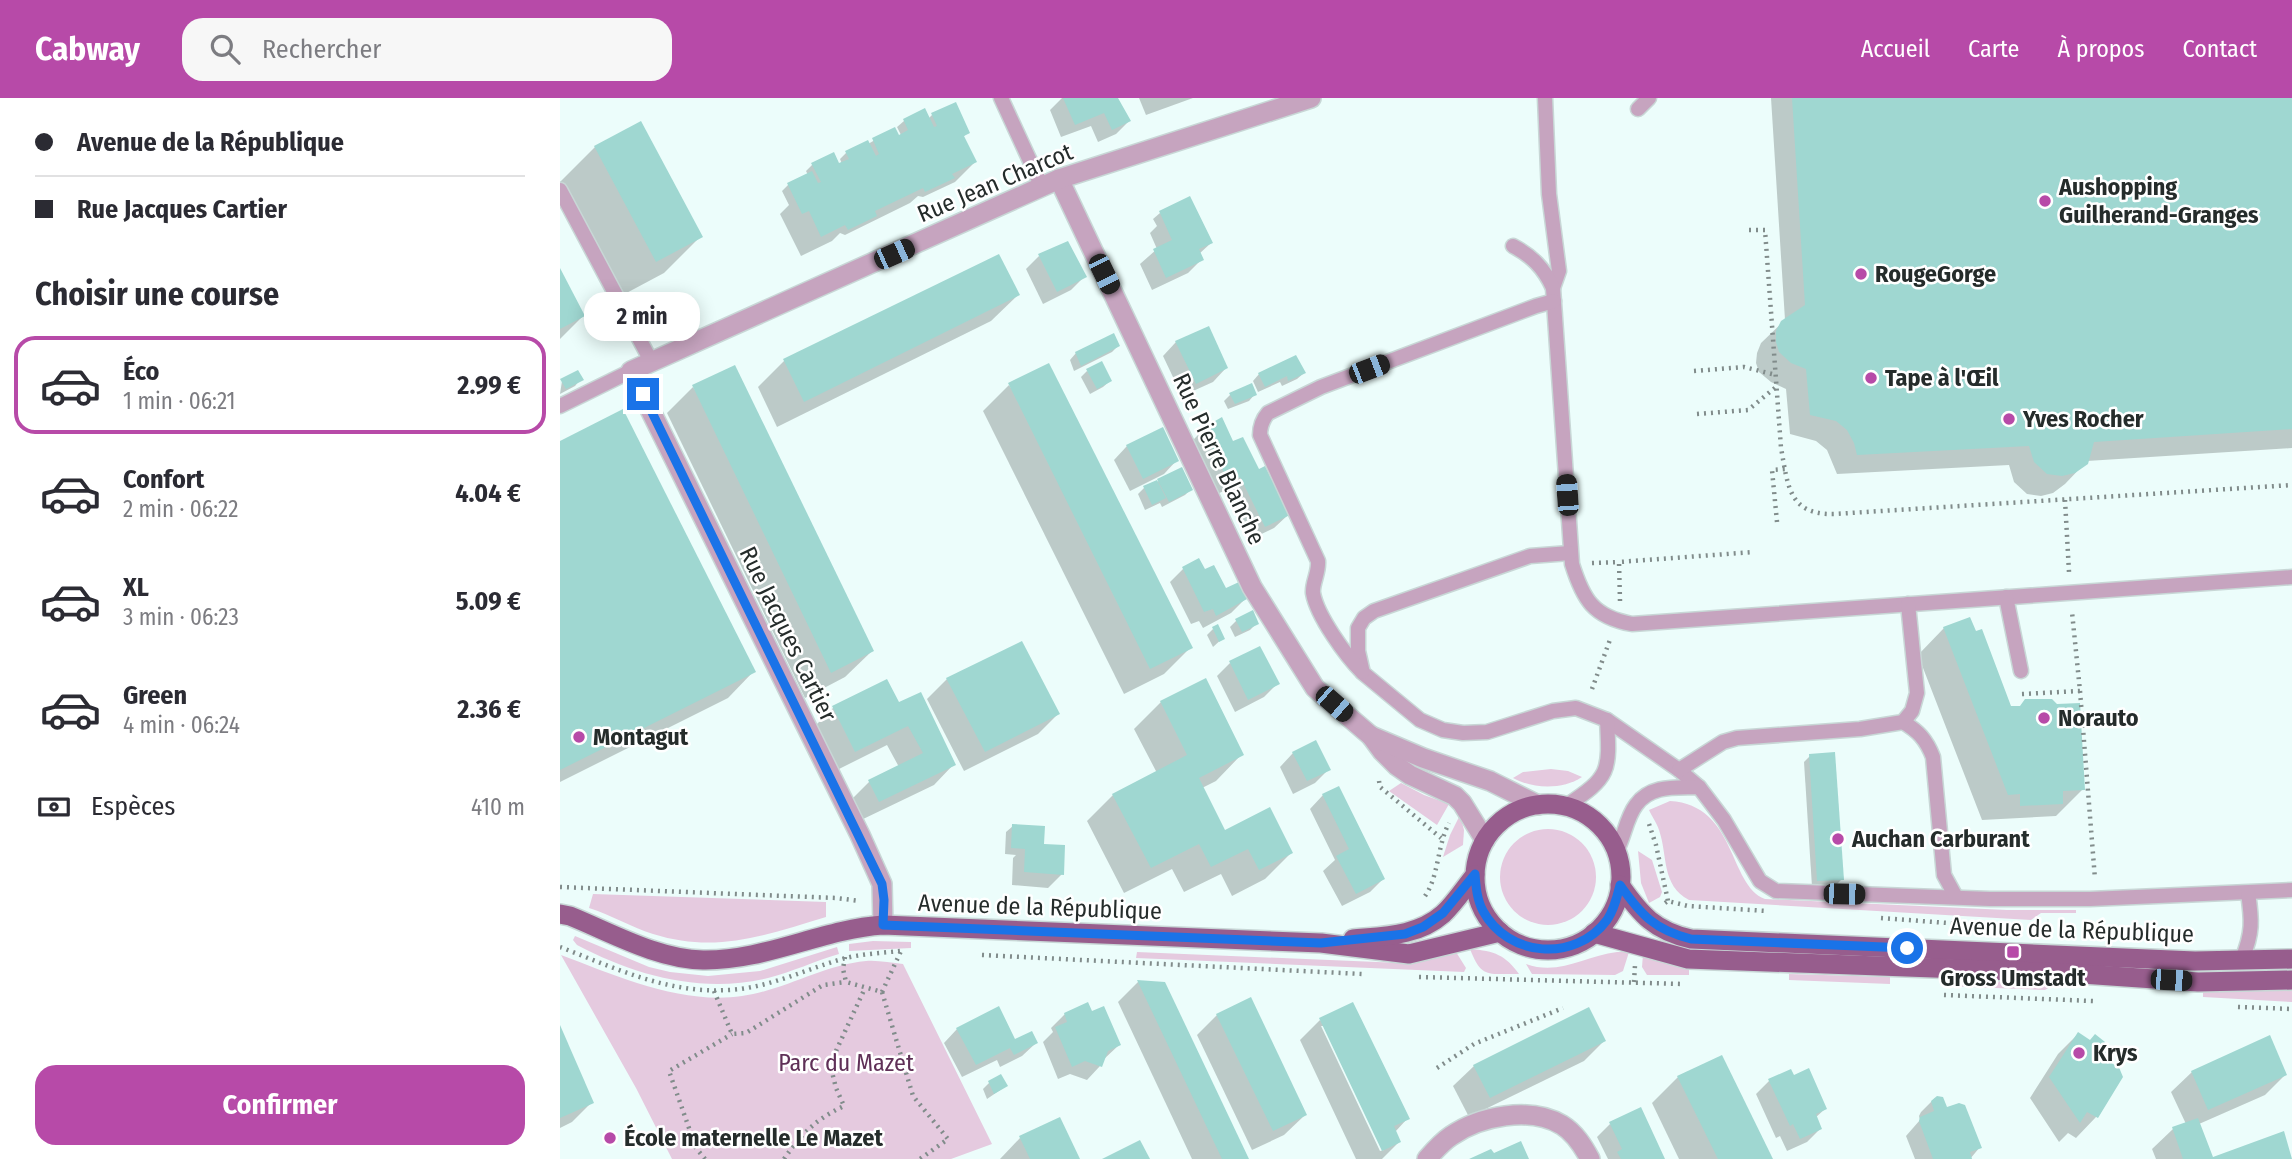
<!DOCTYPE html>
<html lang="fr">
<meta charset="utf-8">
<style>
body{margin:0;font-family:"Fira Sans Condensed",sans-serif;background:#f7f7f7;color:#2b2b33;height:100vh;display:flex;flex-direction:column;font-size:26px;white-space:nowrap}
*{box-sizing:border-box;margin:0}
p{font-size:23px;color:#7c7c81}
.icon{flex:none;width:38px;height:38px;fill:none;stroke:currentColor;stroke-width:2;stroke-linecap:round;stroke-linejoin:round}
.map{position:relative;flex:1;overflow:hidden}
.drawer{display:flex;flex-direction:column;background:#fff;width:560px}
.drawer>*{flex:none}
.banner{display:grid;align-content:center;height:154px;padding:0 35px;background:#fff}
.end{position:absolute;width:32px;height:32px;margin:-16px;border:9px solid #1a73e8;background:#fff;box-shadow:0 0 0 4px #fff}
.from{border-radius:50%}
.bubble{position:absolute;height:49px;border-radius:21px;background:#fff;box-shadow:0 4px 18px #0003;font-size:23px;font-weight:700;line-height:49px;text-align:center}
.car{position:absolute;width:21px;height:42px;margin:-21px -10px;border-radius:9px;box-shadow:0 0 5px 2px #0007;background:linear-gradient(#222 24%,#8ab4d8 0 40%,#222 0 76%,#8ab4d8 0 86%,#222 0)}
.banner b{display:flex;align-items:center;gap:24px;height:66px;font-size:26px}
.banner b+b{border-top:2px solid #e1e1e2}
.banner i{width:18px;height:18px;background:#2b2b33}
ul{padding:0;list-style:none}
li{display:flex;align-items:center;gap:21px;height:98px;margin:0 14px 10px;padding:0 21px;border:4px solid transparent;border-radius:21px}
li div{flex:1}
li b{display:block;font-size:26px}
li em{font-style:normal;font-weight:700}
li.selected{border-color:#b74aa8}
li>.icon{width:63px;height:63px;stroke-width:1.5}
h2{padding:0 35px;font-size:32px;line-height:84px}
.pay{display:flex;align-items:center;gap:18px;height:77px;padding:0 35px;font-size:26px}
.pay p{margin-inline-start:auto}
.cta{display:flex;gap:14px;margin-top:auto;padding:14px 35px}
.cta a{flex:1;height:80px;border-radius:21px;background:#b74aa8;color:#fff;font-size:28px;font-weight:700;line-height:80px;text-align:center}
header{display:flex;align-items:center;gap:42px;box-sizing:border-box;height:98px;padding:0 35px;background:#b74aa8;color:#fff}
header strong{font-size:33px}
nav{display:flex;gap:38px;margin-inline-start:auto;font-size:24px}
.search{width:490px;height:63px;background:#f7f7f7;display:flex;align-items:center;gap:18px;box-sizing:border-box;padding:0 24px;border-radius:21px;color:#7c7c81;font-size:26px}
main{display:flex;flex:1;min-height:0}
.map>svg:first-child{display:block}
.green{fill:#e5cadf}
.shadow{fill:#0003;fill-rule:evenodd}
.building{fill:#9fd7d1}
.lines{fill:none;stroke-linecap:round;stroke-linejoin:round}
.service-casing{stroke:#c8d7d6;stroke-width:17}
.minor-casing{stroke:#c8d7d6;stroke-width:22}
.primary-casing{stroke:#c8d7d6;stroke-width:22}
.path{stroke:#818c8b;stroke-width:4.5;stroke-dasharray:2 5;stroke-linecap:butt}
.service{stroke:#c6a4bf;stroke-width:14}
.minor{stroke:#c6a4bf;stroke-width:19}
.primary{stroke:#975d8d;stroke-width:19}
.route{stroke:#1a73e8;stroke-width:9}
.poi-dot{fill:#b74aa8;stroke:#fff;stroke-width:2.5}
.labels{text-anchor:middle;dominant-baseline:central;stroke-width:5;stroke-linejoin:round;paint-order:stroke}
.street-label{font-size:24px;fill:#252c2b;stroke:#fff}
.poi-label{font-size:24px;font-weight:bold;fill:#252c2b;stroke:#fff;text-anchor:start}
.park-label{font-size:24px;fill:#5f3057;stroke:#fff}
</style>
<header>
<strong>Cabway</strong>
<div class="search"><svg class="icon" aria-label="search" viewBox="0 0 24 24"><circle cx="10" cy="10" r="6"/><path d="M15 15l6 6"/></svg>Rechercher</div>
<nav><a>Accueil</a><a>Carte</a><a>À propos</a><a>Contact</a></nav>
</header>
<main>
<section class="drawer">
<div class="banner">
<b><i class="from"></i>Avenue de la République</b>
<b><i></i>Rue Jacques Cartier</b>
</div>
<h2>Choisir une course</h2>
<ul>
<li class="selected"><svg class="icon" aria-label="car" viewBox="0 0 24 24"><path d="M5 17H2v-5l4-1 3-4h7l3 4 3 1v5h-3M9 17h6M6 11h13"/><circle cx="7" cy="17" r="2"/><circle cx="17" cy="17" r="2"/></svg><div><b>Éco</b><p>1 min · 06:21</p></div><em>2.99 €</em></li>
<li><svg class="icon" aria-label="car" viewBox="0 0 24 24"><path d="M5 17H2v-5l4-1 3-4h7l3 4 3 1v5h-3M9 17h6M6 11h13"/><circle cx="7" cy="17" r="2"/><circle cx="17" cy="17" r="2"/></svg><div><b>Confort</b><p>2 min · 06:22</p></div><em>4.04 €</em></li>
<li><svg class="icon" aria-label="car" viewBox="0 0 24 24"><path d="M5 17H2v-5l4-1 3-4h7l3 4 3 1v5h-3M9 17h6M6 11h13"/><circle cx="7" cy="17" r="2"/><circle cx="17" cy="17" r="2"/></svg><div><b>XL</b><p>3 min · 06:23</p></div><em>5.09 €</em></li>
<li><svg class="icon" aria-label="car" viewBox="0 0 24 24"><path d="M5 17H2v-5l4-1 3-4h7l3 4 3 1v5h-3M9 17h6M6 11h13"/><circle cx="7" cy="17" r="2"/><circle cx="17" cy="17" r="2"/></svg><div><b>Green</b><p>4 min · 06:24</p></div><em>2.36 €</em></li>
</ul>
<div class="pay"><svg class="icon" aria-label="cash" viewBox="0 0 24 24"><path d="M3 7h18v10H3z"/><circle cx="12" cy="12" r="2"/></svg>Espèces<p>410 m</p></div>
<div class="cta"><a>Confirmer</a></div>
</section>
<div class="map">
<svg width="1732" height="1061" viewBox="0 0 1732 1061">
<rect width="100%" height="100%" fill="#ecfdfb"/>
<g class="green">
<path d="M991,671L1008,673L1022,679C1003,692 972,691 953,680L963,674Z"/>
<polygon points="841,685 864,697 889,706 877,727 829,693"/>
<path d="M1110,703C1177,707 1168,787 1205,801L1447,812H1516V815H1481L1471,822L1129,802C1101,787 1108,758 1099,732C1097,725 1092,719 1089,712Z"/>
<polygon points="900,717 904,732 903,747 883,759 890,737"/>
<circle cx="988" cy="779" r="48"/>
<polygon points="1078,753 1092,762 1102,794 1100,799 1089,805 1081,785"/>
<path d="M33,796L266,804V819C206,837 157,856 93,836C71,829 51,817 29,810Z"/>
<path d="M15,838L89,869L110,874L148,878L200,873L277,849L279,856C255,863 232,874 208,880C142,896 76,878 17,847L13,842Z"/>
<polygon points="313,843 351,844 351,850 289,853 289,846"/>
<path d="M910,851C935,853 945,857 959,876C929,875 922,882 910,851Z"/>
<polygon points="577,854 841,865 878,860 896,854 906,870 904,874 576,860"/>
<path d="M1057,854H1069L1063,873L1055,877L972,876L966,866C999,878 1025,858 1057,854Z"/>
<polygon points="1083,856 1111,867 1129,870 1129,877 1087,877 1082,869"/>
<path d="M1,857C57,878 121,907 182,898C225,892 263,867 306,863C318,862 331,865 343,866L432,1046L391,1061H112L76,990Z"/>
<polygon points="1543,867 1674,872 1708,869 1732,869 1732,875 1685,877 1543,872"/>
<polygon points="1229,876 1330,879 1330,886 1229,882"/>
<polygon points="1385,881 1495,886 1485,892 1384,888"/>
<polygon points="1709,891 1732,891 1732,904 1643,899 1643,892 1678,894"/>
</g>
<g class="shadow">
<polygon points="502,0 557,0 569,23 556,36 538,44 531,28 501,39 490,12"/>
<polygon points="579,0 633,0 586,17"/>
<polygon points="1211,0 1732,0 1732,350 1527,363 1505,386 1493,395 1481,398 1467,396 1454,384 1449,367 1277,376 1267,352 1256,343 1230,336 1226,291 1211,284 1199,274 1196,265 1197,255 1201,245 1225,222"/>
<polygon points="372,17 408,34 403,39 415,64 395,84 363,99 358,98 350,105 285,137 280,135 272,143 241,158 220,116 229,107 222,93 228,87 248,77 246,73 252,67 282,66 280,61 286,55 308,46 334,31 338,39 341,37 337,29 344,23 368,21"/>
<polygon points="35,49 141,138 104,175 59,199 0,89 0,84"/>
<polygon points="600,115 651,145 639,156 642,161 628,175 592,192 580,166 597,151 590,135 597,128 593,121"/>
<polygon points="479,158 524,179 511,192 483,206 466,171"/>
<polygon points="0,174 23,218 0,241"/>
<polygon points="458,197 431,223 217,329 198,289 224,263"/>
<polygon points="616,244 666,270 653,284 622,298 603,258"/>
<polygon points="558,248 552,254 514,273 510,262 516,255"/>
<polygon points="527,273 550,283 543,289 530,296 521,279"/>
<polygon points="744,275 737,281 722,288 720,284 698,294 693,283 699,276"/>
<polygon points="21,281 15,288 0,296 2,283"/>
<polygon points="449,287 631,549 604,576 564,596 423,313"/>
<polygon points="133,289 312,553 285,579 245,600 107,315"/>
<polygon points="695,296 689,303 668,311 664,303 670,297"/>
<polygon points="644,331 672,345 698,373 728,417 714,430 691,441 666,392 655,397 630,345"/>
<polygon points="0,345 194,573 168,600 0,684"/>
<polygon points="567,348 617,362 604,376 570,393 554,362"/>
<polygon points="622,372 631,391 625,397 602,409 600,405 585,412 578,396 584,390"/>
<polygon points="623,471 645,474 665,493 685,501 671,515 643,530 639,523 631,526 610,484"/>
<polygon points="676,523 697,525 690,532 675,539 670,529"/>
<polygon points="1384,530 1450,610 1523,691 1496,718 1422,722 1358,557"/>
<polygon points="653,531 663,540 653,549 647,537"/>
<polygon points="670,565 717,586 704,599 675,614 657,578"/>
<polygon points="387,581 498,616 478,636 404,673 367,601"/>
<polygon points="601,604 682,656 656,683 642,690 665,734 731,755 705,781 672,798 661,776 624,794 612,771 564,795 527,723 553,697 597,675 574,631"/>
<polygon points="338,607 394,666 374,687 299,723 289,704 309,684 339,669 327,647 275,673 253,630 273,610"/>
<polygon points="733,655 769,671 755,685 733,696 720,669"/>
<polygon points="1250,658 1282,781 1276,787 1252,789 1244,664"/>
<polygon points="763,697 823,781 810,794 782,808 763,773 775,762 750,711"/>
<polygon points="453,728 482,747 502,776 488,790 452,787 453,760 456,757 445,756 446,734"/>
<polygon points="578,884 604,886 688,1061 632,1061 558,904"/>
<polygon points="531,915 559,947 543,962 540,968 527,982 510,976 498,981 483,944 493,934 491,930 505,916"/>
<polygon points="657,917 745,1017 724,1037 692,1052 637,937"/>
<path d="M760,922L847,1021L835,1034L839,1044L822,1061H796L740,942ZM761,928H764L824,1052L820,1053Z"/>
<polygon points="397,931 454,943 476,945 462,958 440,969 437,962 402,979 384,945"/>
<polygon points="0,932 32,1004 12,1024 0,1030"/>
<polygon points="1518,936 1538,951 1541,960 1561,979 1536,1019 1516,1040 1508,1035 1499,1044 1470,1000 1498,956"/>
<polygon points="1044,943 1024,963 909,1019 893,988 914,968"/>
<polygon points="1632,974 1725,977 1705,997 1639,1026 1652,1061 1596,1061 1592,1051 1613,1031 1626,1026 1611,994"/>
<polygon points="1118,979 1211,1061 1119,1061 1092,1005"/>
<polygon points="1209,983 1265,1011 1255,1020 1260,1031 1247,1044 1227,1053 1220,1038 1216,1040 1196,996"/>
<polygon points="429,985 446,988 427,1001 423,991"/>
<polygon points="1375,1000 1420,1049 1410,1061 1355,1061 1346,1038 1360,1022 1359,1018 1361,1014"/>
<polygon points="1050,1026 1103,1061 1048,1061 1037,1039"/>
<polygon points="460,1040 518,1061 440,1061"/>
</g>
<g class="building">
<polygon points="503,0 558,0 571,23 552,32 544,15 515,27"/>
<polygon points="1232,0 1732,0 1732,331 1534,344 1528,366 1515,375 1502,378 1487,376 1474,364 1469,348 1297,357 1294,345 1287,332 1276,323 1250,317 1246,271 1231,265 1219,254 1216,244 1216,233 1221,223 1245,207"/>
<polygon points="396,4 410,35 404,38 417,64 392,76 395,80 365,94 363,90 315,113 317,118 288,132 285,127 261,139 249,113 242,116 227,85 252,73 258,85 261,84 251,65 274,54 279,65 289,61 285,53 308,42 316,58 319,56 312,40 335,29 339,37 348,32 343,21 365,10 374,29 377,28 371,15"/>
<polygon points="81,23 143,139 96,164 34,48"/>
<polygon points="630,98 653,145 639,151 644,162 606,180 593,151 612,142 599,113"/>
<polygon points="508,143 527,179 497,194 478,156"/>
<polygon points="439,156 460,197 244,304 223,261"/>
<polygon points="0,170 25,218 0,231"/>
<polygon points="649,228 668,270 636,286 615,243"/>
<polygon points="554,235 560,248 521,268 515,254"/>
<polygon points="736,257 746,275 728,283 727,278 705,289 698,275"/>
<polygon points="542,263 552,283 537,291 526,271"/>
<polygon points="489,265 633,550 590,571 448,285"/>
<polygon points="175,267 314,553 271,575 132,287"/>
<polygon points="18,272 24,282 6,291 0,281"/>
<polygon points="692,285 697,297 675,306 669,295"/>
<polygon points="63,311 196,574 0,672 0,343"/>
<polygon points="662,319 673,343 683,339 699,371 705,368 730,417 705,429 680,379 669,385 643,330"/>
<polygon points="603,329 619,363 583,381 566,347"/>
<polygon points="622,369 633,392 609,404 597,381"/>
<polygon points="597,382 606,400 592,407 583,388"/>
<polygon points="639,460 645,471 654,467 666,490 679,484 687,501 656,518 653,511 644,514 622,469"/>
<polygon points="693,512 699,526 682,534 675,521"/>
<polygon points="1410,519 1416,533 1422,531 1451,608 1460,608 1465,601 1492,601 1497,606 1520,605 1525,692 1503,693 1503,706 1460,708 1460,696 1448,697 1383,529"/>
<polygon points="658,526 665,541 659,544 652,529"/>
<polygon points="462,543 500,616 425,654 386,580"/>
<polygon points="700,548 720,586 688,602 669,563"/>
<polygon points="646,580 684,657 639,680 665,732 710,709 733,755 699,772 688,751 651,769 639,746 591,770 552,696 627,657 600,603"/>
<polygon points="327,581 339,604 361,594 396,667 319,704 308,682 363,655 348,628 295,654 272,608"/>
<polygon points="756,642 771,672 747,683 732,654"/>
<polygon points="1275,654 1284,782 1257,783 1249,656"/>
<polygon points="779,688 825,781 796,796 776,758 789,751 762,696"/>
<polygon points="452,726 485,728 484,746 505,747 504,777 464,774 465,751 451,750"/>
<polygon points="577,882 605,884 689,1061 662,1061"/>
<polygon points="691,899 747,1017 713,1033 656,916"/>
<polygon points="528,904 532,913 544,908 561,947 548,953 542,969 525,963 512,969 495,929 507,924 504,915"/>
<polygon points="793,904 850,1021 834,1028 841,1044 822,1053 759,920"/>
<polygon points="439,908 455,941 472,933 478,945 454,957 450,950 416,967 396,930"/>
<polygon points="1029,909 1046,943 930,1000 913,967"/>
<polygon points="0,927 34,1005 0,1020"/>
<polygon points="1518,934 1530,942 1535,936 1545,944 1541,950 1546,954 1543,959 1556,968 1558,967 1563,979 1538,1020 1527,1014 1520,1025 1489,979"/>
<polygon points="1710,937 1727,977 1648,1012 1631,973"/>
<polygon points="1162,957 1213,1061 1158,1061 1117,978"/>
<polygon points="1249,970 1267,1011 1256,1016 1262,1031 1240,1041 1233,1026 1230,1028 1208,981 1231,971 1234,977"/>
<polygon points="441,976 448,988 434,996 428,983"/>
<polygon points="1377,998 1383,999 1387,1009 1399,1005 1405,1007 1422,1050 1410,1054 1412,1061 1373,1061 1359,1023 1360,1019 1374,1013 1371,1003"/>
<polygon points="1081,1009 1105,1061 1061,1061 1057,1054 1062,1051 1049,1024"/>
<polygon points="500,1019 520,1061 470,1061 459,1038"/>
<polygon points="1638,1020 1653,1059 1724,1033 1732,1061 1623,1061 1612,1029"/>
<polygon points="580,1042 590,1061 542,1061"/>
<polygon points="961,1043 969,1061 909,1061 931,1051 934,1055"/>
</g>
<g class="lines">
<defs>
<g id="service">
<polyline points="441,0 482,89"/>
<polyline points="985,0 989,96 999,173 993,190"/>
<polyline points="1078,11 1089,0"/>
<polyline points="0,92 91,263"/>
<path d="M953,148C972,158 984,170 993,190L1012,466C1023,501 1033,519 1072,526L1732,479"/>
<polyline points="0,308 71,273"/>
<polyline points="1010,455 970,458 814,513 804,520 798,530 798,553 803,575 860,622 883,632 903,635 927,634 993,613 1016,610 1047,622 1119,672 1139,689 1164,722 1200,783 1216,793 1430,801 1530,801 1732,792"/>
<polyline points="1446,499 1461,573"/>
<path d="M802,574C786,558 757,518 753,495C752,485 759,475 758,463L700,337C700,328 702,322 708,315L761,289L976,208L994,203"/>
<path d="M1343,624C1358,633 1366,641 1373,659L1384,777L1396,799"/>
<polyline points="1119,672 1163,644 1177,640 1300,631 1343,624 1352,613 1357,595 1348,506"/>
<path d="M1006,708C1050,679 1050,674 1047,622"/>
<path d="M1056,754C1064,740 1066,720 1076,707C1091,686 1117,690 1139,689"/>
<path d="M1682,861C1693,835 1692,822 1688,795"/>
</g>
<g id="minor">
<polyline points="499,81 692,489 755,590 811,638 822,653 837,668 850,677 895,698 902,705 925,742"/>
<polyline points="811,638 863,660 930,683 978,707"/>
<polyline points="323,827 322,786 300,737 71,273 499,81 751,0"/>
<path d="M867,1061C874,1053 882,1044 891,1038C920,1018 970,1008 1002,1027C1015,1035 1023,1048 1030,1061"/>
</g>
<g id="primary">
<circle cx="988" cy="779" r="73"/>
<path d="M1060,787C1081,817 1095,833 1131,841L1635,863L1732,861"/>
<path d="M0,816L10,818C52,835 97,861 143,862C205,863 262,831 323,827L761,845L849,856L940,834"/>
<polyline points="1034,835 1128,861 1507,875 1638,884 1732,882"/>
<path d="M793,841C825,838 858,838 883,816C895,805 905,789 915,777"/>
</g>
</defs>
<use href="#service" class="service-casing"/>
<use href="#minor" class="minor-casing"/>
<use href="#primary" class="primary-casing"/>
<g class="path">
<path d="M1189,132H1205L1221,350C1228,387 1228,417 1274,416L1732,387"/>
<polyline points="1134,273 1184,269 1216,277"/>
<polyline points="1137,316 1188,312 1216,289"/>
<polyline points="1505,402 1509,474"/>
<polyline points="1217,424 1212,372 1225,371"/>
<polyline points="1032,465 1059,464"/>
<polyline points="1060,503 1059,464 1194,454"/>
<polyline points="1032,591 1051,539"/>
<polyline points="1520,593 1535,781"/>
<polyline points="1462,596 1520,593 1512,514"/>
<polyline points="819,683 820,689 881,740"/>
<polyline points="1089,726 1096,747 1108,803"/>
<polyline points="0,789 276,800 300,803"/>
<path d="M865,798C879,778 877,748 889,725"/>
<polyline points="1105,805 1108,803 1128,808 1207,813"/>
<polyline points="1321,820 1441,829"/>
<path d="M0,849C55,870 108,896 169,892C208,890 244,872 282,861C300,856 321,855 340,853"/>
<polyline points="422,857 802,876"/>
<polyline points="285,859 283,871 286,884 322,894 353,998 388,1041 360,1061"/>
<polyline points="859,879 1123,886"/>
<polyline points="1074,884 1075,867"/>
<polyline points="154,893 172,936 186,935 263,887 286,884"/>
<polyline points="322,894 341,853"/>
<polyline points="1384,897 1533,903"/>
<polyline points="1678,909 1732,911"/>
<polyline points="877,970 914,946 1003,910"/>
<polyline points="145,1061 136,1050 109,973 172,936"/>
<path d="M224,1061C241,1036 256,1021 284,1008L276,990L270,966L305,890"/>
</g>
<use href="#service" class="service"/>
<use href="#minor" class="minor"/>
<use href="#primary" class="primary"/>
</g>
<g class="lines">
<path class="route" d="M83,296L322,786L324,802L323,827L761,845L845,836L863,829L883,815L915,776C916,789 917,802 923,813C948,859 1015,865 1047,822C1054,812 1057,799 1060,787C1081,817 1095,832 1131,841L1347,850"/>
</g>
<g class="poi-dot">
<circle cx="1485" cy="103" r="7"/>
<circle cx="1301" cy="176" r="7"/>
<circle cx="1311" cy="280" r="7"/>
<circle cx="1449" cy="321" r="7"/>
<circle cx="1484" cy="620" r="7"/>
<circle cx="19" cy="639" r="7"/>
<circle cx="1278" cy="741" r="7"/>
<rect x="1446" y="847" width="14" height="14" rx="3.5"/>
<circle cx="1519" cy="955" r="7"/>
<circle cx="50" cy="1040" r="7"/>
</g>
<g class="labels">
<g class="street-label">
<text transform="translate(435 85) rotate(-23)">Rue Jean Charcot</text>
<text transform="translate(659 361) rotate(65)">Rue Pierre Blanche</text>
<text transform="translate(228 536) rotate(64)">Rue Jacques Cartier</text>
<text transform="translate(480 809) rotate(2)">Avenue de la République</text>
<text transform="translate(1512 832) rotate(2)">Avenue de la République</text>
</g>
<g class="poi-label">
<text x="1499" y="89">Aushopping<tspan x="1499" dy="28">Guilherand-Granges</tspan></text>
<text x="1315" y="176">RougeGorge</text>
<text x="1325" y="280">Tape à l'Œil</text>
<text x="1463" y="321">Yves Rocher</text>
<text x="1498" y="620">Norauto</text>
<text x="33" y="639">Montagut</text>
<text x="1292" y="741">Auchan Carburant</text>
<text x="1453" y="880" text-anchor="middle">Gross Umstadt</text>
<text x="1533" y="955">Krys</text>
<text x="64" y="1040">École maternelle Le Mazet</text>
</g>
<g class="park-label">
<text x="286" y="965">Parc du Mazet</text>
</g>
</g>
</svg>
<i class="end from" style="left:1347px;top:850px"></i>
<i class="end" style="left:83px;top:296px"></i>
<div class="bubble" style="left:24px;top:194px;width:116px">2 min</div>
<i class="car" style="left:334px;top:156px;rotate:66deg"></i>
<i class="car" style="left:544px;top:176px;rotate:154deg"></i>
<i class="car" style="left:809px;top:271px;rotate:69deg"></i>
<i class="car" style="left:1007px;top:397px;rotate:356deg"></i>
<i class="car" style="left:774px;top:606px;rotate:131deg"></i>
<i class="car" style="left:1284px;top:796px;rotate:91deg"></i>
<i class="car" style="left:1611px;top:882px;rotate:93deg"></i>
</div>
</main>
